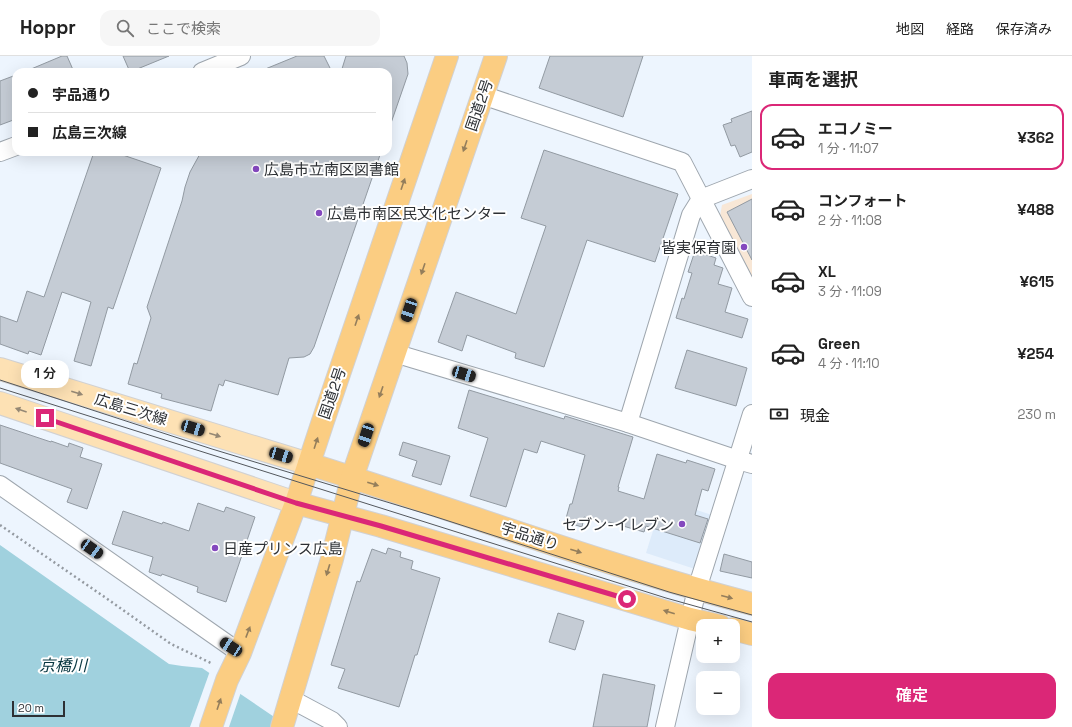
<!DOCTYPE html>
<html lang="ja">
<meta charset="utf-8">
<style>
body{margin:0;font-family:"Space Grotesk","Noto Sans JP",sans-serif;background:#f6f6f6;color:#222;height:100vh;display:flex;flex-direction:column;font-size:15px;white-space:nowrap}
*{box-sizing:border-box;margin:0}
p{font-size:13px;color:#767676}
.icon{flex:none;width:22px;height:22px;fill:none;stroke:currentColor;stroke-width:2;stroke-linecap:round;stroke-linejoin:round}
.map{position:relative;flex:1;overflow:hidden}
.panel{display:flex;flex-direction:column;background:#fff;width:320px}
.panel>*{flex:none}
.banner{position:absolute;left:12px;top:12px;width:380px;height:88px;border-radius:12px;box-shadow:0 4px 16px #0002;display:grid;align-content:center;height:88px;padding:0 16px;background:#fff}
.tools{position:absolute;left:696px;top:563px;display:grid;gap:8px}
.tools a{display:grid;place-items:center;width:44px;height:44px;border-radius:8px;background:#fff;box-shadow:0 4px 16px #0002;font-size:20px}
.scale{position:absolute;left:12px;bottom:10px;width:53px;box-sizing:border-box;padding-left:4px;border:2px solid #2d3034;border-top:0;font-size:11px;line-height:14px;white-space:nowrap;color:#2d3034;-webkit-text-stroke:3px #fff;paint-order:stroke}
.end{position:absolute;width:18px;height:18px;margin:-9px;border:5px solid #db2777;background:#fff;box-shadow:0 0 0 2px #fff}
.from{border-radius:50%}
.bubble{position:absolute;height:28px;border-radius:12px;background:#fff;box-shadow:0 4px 16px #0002;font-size:13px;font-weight:600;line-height:28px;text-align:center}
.car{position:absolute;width:12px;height:24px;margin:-12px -6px;border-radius:5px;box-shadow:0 0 3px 1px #0007;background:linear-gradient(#222 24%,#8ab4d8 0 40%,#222 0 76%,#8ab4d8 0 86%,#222 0)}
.banner b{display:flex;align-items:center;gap:14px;height:38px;font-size:15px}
.banner b+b{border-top:1px solid #e0e0e0}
.banner i{width:10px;height:10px;background:#222}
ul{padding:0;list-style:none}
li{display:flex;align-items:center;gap:12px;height:66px;margin:0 8px 6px;padding:0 8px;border:2px solid transparent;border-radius:12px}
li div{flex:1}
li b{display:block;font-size:15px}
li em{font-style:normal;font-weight:600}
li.current{border-color:#db2777}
li>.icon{width:36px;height:36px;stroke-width:1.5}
h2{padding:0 16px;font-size:18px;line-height:48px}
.pay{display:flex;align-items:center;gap:10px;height:44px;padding:0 16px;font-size:15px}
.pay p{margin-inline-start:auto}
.button{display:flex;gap:8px;margin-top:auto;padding:8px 16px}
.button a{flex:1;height:46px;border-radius:12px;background:#db2777;color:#fff;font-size:16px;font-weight:600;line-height:46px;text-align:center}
header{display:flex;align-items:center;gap:24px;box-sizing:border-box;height:56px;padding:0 20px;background:#fff;border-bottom:1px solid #e0e0e0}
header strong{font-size:19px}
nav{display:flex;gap:22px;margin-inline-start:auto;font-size:14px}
.search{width:280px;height:36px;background:#f6f6f6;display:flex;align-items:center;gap:10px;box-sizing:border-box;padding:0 14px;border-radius:12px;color:#767676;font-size:15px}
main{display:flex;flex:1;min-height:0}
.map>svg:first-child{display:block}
.built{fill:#ddebfa}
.education{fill:#f8e7d6}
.water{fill:#a0d1de}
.pier{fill:#edf5fe}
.building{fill:#c5ccd5;stroke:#929aa2}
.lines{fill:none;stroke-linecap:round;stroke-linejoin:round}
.minor-casing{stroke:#9ea6ae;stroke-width:20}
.major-casing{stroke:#d1d1d2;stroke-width:24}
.highway-casing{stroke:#d1d1d2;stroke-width:24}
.path{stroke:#949aa1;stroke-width:2.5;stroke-dasharray:2 3;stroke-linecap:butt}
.minor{stroke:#fff;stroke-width:18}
.major{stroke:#fde1b4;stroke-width:22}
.highway{stroke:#fbcd82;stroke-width:22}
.tram{stroke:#53575c;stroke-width:1}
.oneway{fill:#947e5b}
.oneway2{fill:#958874}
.route{stroke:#db2777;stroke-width:5}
.poi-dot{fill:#8448be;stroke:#fff;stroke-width:1.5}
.labels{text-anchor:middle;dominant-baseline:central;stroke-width:4;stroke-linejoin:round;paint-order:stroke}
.street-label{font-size:15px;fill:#2d3034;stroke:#fff}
.poi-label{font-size:15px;fill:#2d3034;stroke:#fff;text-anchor:start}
.water-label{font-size:16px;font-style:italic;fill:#06353f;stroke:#fff}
</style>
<header>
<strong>Hoppr</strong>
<div class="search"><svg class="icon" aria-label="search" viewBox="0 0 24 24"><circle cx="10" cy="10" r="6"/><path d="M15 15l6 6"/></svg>ここで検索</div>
<nav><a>地図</a><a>経路</a><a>保存済み</a></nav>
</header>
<main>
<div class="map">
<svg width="752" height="671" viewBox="0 0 752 671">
<rect width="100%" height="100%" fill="#edf5fe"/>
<polygon class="built" points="663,443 715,460 698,514 646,497"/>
<polygon class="education" points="752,138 752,221 720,160 722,149"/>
<polygon class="water" points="0,489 169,608 182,610 202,612 289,671 0,671"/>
<polygon class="pier" points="210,615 241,636 229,671 190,671"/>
<g class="building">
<polygon points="62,0 67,0 74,16 24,16"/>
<polygon points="123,0 169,0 130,16"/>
<polygon points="297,0 324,0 332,16 258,16"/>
<polygon points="346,0 404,0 407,7 408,18 390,70 388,69 388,16 341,16"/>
<polygon points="550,0 643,0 623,61 539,32"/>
<polygon points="16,19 16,63 0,69 0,25"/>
<polygon points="752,55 752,96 740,101 735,89 731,90 723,69 732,66 731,63"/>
<polygon points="544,94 678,138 655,206 587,184 544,311 515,302 516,297 467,279 462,295 438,286 456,236 516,258 546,170 521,162"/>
<polygon points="94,96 114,96 161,112 113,253 108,251 91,310 74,305 91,246 62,236 41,299 29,295 28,298 0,288 0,260 17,266 27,235 44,241"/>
<polygon points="201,96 381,96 314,291 310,298 304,301 289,302 278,339 225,324 223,330 219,328 211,355 161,342 162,338 128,328 134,307 137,308 151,262 147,251 182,145 185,131 190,116"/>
<polygon points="752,143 752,204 727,156"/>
<polygon points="695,195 716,202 714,209 723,212 718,228 732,232 725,256 748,263 742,282 676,262 682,242 684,243 692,217 688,216"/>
<polygon points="687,294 747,312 736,350 675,332"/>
<polygon points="469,334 564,363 565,360 633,381 618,431 619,431 618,435 644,443 657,398 686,407 687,404 715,413 708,435 702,433 695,459 708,463 700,487 646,470 644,476 609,466 609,468 584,461 582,471 565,466 570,448 572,448 585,399 541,385 537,397 524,393 506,451 470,440 488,382 458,372"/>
<polygon points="0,369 51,386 51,385 68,391 69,387 83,392 80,401 102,408 87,453 67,446 72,433 0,407"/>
<polygon points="403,386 450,400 441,429 412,420 417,405 399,399"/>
<polygon points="198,447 224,456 226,451 255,461 226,546 197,536 198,531 162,518 161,520 149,516 153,501 112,488 123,455 162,468 163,466 189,475"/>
<polygon points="388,492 401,496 400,501 413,505 411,513 440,522 417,599 415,599 399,651 338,632 345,613 331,609 357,525 360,526 372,493 386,498"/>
<polygon points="724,498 752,506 752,522 720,515"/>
<polygon points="558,557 584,565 575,594 549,586"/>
<polygon points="603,618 655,629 647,671 593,671"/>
</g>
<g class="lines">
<defs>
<g id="minor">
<polyline points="202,16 241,0"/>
<polyline points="482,39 682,106 752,241"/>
<polyline points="0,96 16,90"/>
<polyline points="394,297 628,367 738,404 752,408"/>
<polyline points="628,367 691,159 701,143 752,123"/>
<polyline points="0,429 240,597"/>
<polyline points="289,642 332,665 338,671"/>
<polyline points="665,671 697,533 752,358"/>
</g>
<g id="major">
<polyline points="0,313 309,408"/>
<polyline points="0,347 296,447"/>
</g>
<g id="highway">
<path d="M309,408C457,454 602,509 752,548"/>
<polyline points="296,447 381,470 690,563 720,570"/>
<polyline points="733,573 752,578"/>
<polyline points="211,671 227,624 240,597 296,447 323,365 447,0"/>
<polyline points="282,671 332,503 352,422 496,0"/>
</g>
</defs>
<use href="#minor" class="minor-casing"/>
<use href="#major" class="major-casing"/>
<use href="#highway" class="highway-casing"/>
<polyline class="path" points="0,469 106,542 171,588 213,608"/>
<use href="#minor" class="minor"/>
<use href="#major" class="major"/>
<use href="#highway" class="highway"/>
<g class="tram">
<polyline points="0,324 212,393 433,460 669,536 752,559"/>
<polyline points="0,332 666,542 752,566"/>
</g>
</g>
<defs><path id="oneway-solid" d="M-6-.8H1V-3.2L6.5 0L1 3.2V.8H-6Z"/></defs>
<g class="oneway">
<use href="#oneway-solid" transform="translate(465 90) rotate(109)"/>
<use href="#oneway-solid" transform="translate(403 128) rotate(-71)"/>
<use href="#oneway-solid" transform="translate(423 213) rotate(109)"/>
<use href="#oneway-solid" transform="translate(357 264) rotate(-71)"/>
<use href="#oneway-solid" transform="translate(381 336) rotate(109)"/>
<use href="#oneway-solid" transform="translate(316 387) rotate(-72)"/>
<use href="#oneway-solid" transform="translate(373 428) rotate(17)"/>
<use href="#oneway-solid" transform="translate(576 495) rotate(18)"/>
<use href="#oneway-solid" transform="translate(328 514) rotate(107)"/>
<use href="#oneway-solid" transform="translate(727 541) rotate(15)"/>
<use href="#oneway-solid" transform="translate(669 556) rotate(-163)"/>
<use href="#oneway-solid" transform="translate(248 576) rotate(-69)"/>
<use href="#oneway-solid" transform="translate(219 648) rotate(-71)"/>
</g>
<g class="oneway2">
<use href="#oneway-solid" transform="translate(77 337) rotate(17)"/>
<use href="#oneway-solid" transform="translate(21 354) rotate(-161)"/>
<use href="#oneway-solid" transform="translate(215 379) rotate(17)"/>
</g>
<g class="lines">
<polyline class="route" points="45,362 296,447 381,470 627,543"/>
</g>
<g class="poi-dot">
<circle cx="256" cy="113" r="4"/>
<circle cx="319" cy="157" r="4"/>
<circle cx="744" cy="191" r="4"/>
<circle cx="682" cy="468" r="4"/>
<circle cx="215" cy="492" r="4"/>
</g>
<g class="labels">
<g class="street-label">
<text transform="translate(479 49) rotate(-71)">国道2号</text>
<text transform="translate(332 337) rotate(-71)">国道2号</text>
<text transform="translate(131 353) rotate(17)">広島三次線</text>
<text transform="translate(530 480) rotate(18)">宇品通り</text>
</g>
<g class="poi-label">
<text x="264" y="113">広島市立南区図書館</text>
<text x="327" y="157">広島市南区民文化センター</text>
<text x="736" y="191" text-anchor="end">皆実保育園</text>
<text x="674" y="468" text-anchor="end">セブン-イレブン</text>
<text x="223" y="492">日産プリンス広島</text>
</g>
<g class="water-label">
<text x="63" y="609">京橋川</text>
</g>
</g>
</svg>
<div class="tools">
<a>+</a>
<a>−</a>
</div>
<div class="scale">20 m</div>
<i class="end from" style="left:627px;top:543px"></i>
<i class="end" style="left:45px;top:362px"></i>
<div class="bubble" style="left:21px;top:304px;width:48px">1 分</div>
<i class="car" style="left:409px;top:254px;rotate:199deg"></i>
<i class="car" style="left:464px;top:318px;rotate:107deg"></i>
<i class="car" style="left:193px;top:372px;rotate:107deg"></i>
<i class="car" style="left:366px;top:379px;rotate:198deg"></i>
<i class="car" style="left:281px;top:399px;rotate:107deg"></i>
<i class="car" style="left:92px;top:493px;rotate:125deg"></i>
<i class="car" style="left:231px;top:591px;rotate:303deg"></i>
<div class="banner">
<b><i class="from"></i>宇品通り</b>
<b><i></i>広島三次線</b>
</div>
</div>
<section class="panel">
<h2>車両を選択</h2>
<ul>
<li class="current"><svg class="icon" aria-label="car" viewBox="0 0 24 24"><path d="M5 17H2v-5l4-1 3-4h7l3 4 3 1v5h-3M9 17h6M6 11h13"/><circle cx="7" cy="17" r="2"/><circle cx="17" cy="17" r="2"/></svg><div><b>エコノミー</b><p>1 分 · 11:07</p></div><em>¥362</em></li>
<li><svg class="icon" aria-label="car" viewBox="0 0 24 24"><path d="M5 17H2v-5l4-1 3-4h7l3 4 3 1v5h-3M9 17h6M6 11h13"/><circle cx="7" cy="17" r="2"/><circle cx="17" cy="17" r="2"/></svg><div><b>コンフォート</b><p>2 分 · 11:08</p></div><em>¥488</em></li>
<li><svg class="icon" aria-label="car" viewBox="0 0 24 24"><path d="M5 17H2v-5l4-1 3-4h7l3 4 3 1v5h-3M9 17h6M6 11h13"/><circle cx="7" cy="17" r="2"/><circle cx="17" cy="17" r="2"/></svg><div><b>XL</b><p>3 分 · 11:09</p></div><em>¥615</em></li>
<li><svg class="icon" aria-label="car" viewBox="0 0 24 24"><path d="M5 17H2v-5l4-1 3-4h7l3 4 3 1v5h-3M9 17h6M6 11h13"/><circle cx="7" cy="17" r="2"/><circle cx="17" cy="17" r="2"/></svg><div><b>Green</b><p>4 分 · 11:10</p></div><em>¥254</em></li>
</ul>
<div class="pay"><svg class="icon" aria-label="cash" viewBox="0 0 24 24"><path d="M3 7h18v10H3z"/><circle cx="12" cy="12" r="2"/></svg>現金<p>230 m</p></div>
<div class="button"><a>確定</a></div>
</section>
</main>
